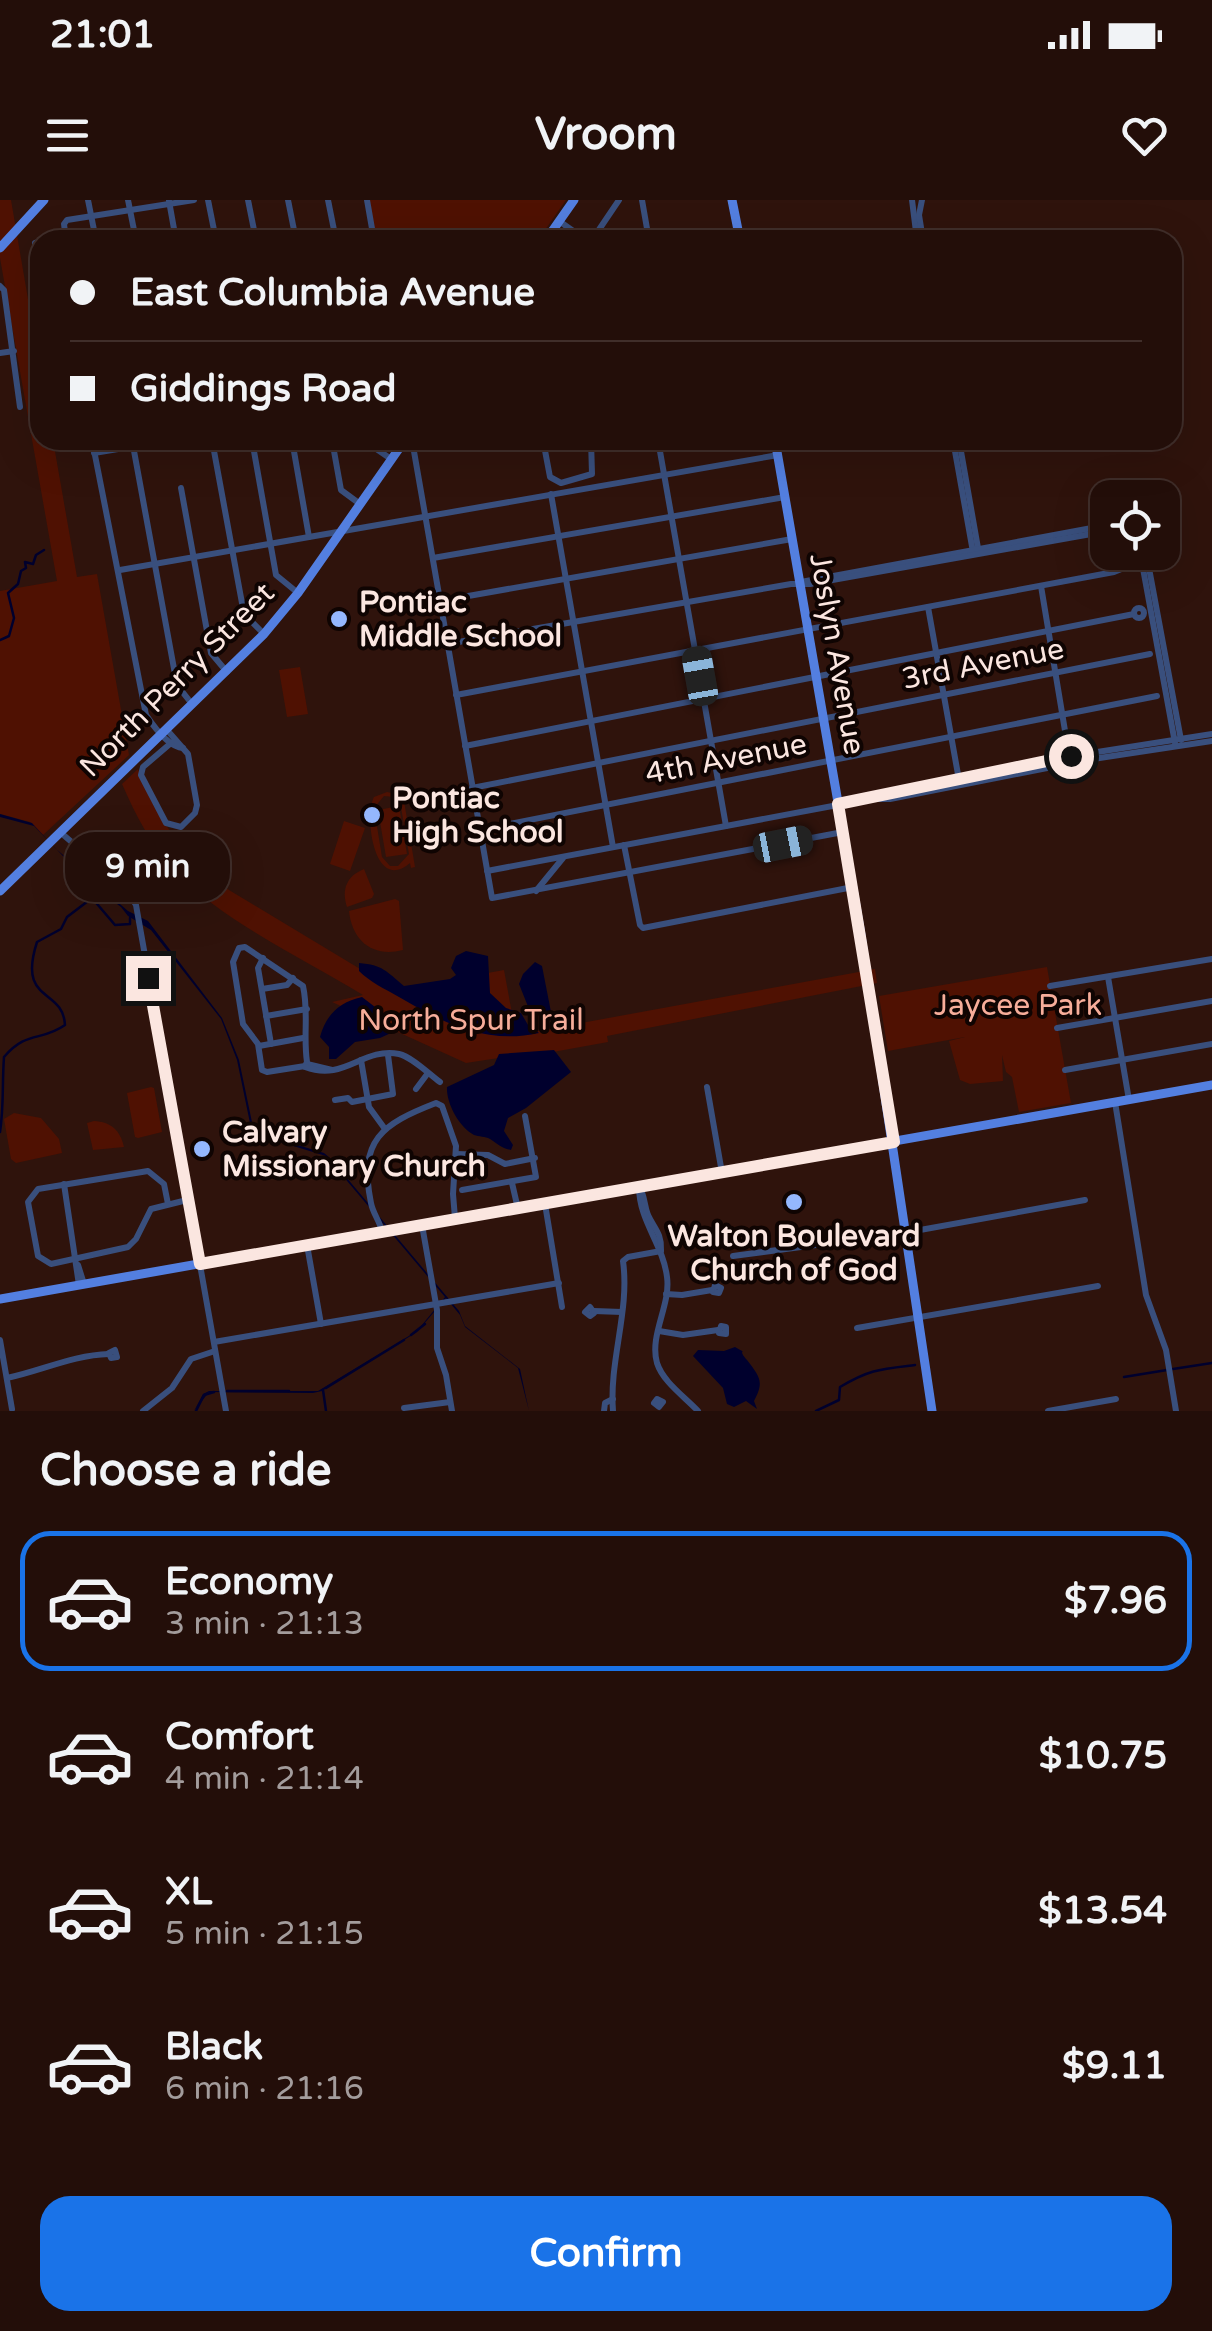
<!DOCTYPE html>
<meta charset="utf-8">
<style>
body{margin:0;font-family:"Varela Round",sans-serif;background:#2b1712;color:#f1f3f6;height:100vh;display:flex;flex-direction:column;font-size:38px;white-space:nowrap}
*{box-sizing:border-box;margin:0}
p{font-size:32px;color:#a39c9c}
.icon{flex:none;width:55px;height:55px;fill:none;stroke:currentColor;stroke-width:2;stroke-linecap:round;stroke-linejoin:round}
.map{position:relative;height:1211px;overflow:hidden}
.details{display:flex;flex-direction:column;background:#230e09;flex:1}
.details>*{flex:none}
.guide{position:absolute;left:30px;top:30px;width:1152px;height:220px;border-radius:30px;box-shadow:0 10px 40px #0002,0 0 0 2px #402e2a;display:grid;align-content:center;height:220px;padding:0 40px;background:#230e09}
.fabs{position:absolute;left:1090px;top:280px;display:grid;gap:20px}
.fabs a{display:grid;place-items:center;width:90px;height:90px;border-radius:20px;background:#230e09;box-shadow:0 10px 40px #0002,0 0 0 2px #402e2a;font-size:50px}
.end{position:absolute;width:45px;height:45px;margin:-22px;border:12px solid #fbe6e0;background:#111;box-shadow:0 0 0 5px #111}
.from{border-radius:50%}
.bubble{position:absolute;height:70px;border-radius:30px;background:#230e09;box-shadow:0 10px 40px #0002,0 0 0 2px #402e2a;font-size:32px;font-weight:700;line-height:70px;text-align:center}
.car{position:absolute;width:30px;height:60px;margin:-30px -15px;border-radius:12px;box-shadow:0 0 8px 2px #0007;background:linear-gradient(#222 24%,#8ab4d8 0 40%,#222 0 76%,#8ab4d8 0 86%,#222 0)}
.guide b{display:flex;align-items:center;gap:35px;height:95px;font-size:38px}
.guide b+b{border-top:2px solid #402e2a}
.guide i{width:25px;height:25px;background:#f1f3f6}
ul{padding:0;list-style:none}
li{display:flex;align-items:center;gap:30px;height:140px;margin:0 20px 15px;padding:0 20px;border:5px solid transparent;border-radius:30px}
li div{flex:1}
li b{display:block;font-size:38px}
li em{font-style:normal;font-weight:700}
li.active{border-color:#1a73e8}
li>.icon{width:90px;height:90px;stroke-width:1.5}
h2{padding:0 40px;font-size:45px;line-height:120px}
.action{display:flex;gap:20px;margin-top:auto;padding:20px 40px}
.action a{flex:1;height:115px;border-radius:30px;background:#1a73e8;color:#fff;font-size:40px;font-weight:700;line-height:115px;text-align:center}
.status{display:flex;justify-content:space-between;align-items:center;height:70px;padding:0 50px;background:#230e09;direction:ltr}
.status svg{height:28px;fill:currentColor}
header{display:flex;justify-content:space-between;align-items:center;height:130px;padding:0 40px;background:#230e09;font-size:45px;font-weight:700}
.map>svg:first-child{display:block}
.green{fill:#4f1102;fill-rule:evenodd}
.water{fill:#00002d}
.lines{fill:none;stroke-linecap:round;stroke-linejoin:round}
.stream{stroke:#00002d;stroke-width:2.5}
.minor{stroke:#394f7d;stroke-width:6}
.major{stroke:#537fe0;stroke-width:9}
.route{stroke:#fbe6e0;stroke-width:12}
.poi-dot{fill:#94b7fd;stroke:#0f0402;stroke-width:4}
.labels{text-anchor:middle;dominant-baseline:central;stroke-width:8;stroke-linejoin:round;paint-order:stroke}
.poi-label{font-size:30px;font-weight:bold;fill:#fbe6e0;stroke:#0f0402;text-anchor:start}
.street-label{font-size:30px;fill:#fbe6e0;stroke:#0f0402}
.park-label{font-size:30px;fill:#f7ad9a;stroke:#0f0402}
</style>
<div class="status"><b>21:01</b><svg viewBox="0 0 49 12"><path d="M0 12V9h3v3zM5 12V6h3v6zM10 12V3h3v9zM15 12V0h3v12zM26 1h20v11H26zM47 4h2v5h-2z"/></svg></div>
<header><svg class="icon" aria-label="menu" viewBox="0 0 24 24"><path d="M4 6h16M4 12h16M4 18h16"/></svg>Vroom<svg class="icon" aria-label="heart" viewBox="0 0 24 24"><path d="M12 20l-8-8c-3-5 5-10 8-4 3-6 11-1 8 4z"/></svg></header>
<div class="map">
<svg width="1212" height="1211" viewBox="0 0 1212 1211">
<rect width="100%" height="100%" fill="#2f130c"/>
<g class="green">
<polygon points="0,0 11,0 40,169 40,240 53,240 77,377 97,374 129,555 43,635 30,622 0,614 0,391 57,381 0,58"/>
<polygon points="368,0 566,0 538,40 376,40"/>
<polygon points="300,467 308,514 287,517 279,470"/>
<path d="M138,569C156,620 186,657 229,690L395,790L504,770L516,835L875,769L877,783L607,836L608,842L520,858L519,855L466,863L332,802L363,795C304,759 221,720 175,671C151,645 136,616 122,584Z"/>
<path d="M387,592L396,594L404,601L415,667L411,668L410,663C374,694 364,616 374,597ZM384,596L394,597L401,607L409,654L398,666H390L382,657L374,608Z"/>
<polygon points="399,606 407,654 386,657 378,610"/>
<polygon points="344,621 365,628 350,671 330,664"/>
<path d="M364,669L374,694L372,698L347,707C341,689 347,676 364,669Z"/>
<path d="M395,699L399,701L403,750C373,758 352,741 349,711Z"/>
<polygon points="1047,767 1071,903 1019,912 1012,877 1006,872 1002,855 1003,881 970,884 960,880 949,841 965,837 888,851 879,796"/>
<polygon points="151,887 154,888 162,932 138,938 135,937 127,893"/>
<polygon points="14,913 41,918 59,939 62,953 16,963 11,959 4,919"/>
<path d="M94,921C111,922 120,930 124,947L93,950L87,923Z"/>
</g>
<g class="water">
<polygon points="0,614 32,623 55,648 128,711 148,721 222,818 239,860 253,927 268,936 324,953 330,958 459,1111 465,1126 520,1169 529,1211 518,1168 465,1127 460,1115 446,1098 417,1132 322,1191 313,1193 209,1192 194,1211 203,1194 209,1191 318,1191 417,1131 445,1097 326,956 267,938 251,928 237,860 221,819 151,730 128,716 121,707 89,683 34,626 0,617"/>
<path d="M466,751L488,756L490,793L506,808L521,813L528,825L539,833C486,845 443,823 399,797C385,789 370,782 359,771V763C383,765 386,771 404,786L450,779L456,775L451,768L456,756Z"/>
<polygon points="535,762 542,766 551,812 547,815 531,814 519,784 523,774"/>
<path d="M362,797L388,817L391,833L380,838L355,842L336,859H329V847L320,837C326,815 339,802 362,797Z"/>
<path d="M554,850L571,872L526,908L508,918L504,931L513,945L511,950C501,948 498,944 490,939C485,936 479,937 474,935C459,927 446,903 447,887L494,865L499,854Z"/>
<path d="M735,1147C751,1156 735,1146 747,1160C759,1176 765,1181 754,1201L757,1209L746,1201L734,1207L727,1204L723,1188L693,1156L698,1150L724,1151Z"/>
</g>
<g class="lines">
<g class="stream">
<polyline points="0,440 9,436 14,418 8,393 18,384 21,371 26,368 25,362 33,364 36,355 44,350"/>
<path d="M0,932C4,906 2,884 4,857C27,830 41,842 65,825C63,787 17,804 37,742L61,729L67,717L92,698L115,725L130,724V718"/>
<polyline points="411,1135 425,1124"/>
<polyline points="1173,1169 1212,1163"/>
<polyline points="1124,1177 1167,1170"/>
<polyline points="326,1188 404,1140"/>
<polyline points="323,1190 326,1211"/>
<polyline points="227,1191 289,1191"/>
<polyline points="196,1211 204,1195 214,1192"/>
<path d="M816,1211L839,1200L840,1187C870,1169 881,1169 915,1165"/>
</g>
<g class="minor">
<polyline points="88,0 96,40"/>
<polyline points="128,0 136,40"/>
<polyline points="208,0 216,40"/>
<polyline points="248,0 256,40"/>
<polyline points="288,0 296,40"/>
<polyline points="328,0 336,40"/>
<polyline points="367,0 374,40"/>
<polyline points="642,0 649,40"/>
<polyline points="912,0 917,40"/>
<polyline points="922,0 919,15 923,40"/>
<polyline points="169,1 176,40"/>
<polyline points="559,21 586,40"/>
<polyline points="66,40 64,24 67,20 194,0"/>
<polyline points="592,40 619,0"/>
<polyline points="702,40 738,32"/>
<polyline points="40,71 35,43 65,35"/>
<polyline points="0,86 4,90 20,207"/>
<polyline points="0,153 14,151"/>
<path d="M92,240L146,515C154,527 169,547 183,548"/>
<polyline points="132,240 177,485 192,504"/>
<polyline points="212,240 244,414 264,434"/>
<polyline points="252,240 276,375 298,393"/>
<polyline points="292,240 309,337"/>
<polyline points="332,240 341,290 360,304"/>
<polyline points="372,240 375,248 391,259"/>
<polyline points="412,240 492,698 843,632"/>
<polyline points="543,240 550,277 561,283 592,274 591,240"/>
<polyline points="658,240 726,626"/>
<polyline points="953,240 973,352"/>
<polyline points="959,240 978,348"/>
<polyline points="596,246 631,240"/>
<polyline points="94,253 172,240"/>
<polyline points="181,288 211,453 227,472"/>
<polyline points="551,294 613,647"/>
<polyline points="1140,352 1175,543"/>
<polyline points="1146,352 1181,540"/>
<polyline points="433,358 785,297"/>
<polyline points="120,370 778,255"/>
<polyline points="801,382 1108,325"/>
<polyline points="1041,386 1073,579"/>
<polyline points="440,401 792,339"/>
<polyline points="928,407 959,580"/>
<circle cx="1139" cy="413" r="5"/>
<polyline points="447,444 791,384 810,384 1108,331"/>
<polyline points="456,495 1114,372 1124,368"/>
<polyline points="167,530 188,554 197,605 195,613 181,627 166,623 141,575 143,567 171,543"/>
<polyline points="465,546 1134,414"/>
<polyline points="472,588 1150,454"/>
<polyline points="876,599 890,599 1093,559 1212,541"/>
<polyline points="479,630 1157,496"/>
<polyline points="60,632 126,689 136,705 226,1211"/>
<polyline points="624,645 640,725 643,728 853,687"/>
<polyline points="487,671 875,598 1091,553 1212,534"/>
<polyline points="536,691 563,658"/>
<path d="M245,747L303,786C309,813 303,835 307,862L305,866L267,872L262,870L258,844L243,824L233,762L239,748Z"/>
<polyline points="263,758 258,768 271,844"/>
<polyline points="1108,777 1129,900"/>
<polyline points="1050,786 1212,759"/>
<polyline points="262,789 287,785 293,778"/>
<polyline points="266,816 307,809"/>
<polyline points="1057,828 1212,801"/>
<polyline points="259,846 303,838"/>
<polyline points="361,860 369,907 385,929"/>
<polyline points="307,864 332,870"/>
<path d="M305,867C345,882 362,847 399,854C412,857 429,874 440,882"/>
<polyline points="1065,870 1212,844"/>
<polyline points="707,887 722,973"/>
<polyline points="416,889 428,873"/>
<polyline points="335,900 348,898 352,902 393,894 388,855"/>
<polyline points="1115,902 1146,1095 1166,1150 1176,1211"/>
<polyline points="456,954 488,955 505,964 535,958"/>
<polyline points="512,983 518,1009"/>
<polyline points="64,984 79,1085"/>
<path d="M639,987C639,1021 663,1044 667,1077C671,1105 649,1135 657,1163C663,1182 685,1197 698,1211"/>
<path d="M640,988C645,997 644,1005 648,1015C654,1028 662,1034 661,1050"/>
<polyline points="462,990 536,977 525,916"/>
<polyline points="168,1004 164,984 148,971 38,989 28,1002 38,1056 51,1064 128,1047 136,1039 151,1009 187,1000"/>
<polyline points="545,1004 562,1107"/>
<polyline points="422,1025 437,1110 437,1148 446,1175 452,1211"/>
<path d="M382,1032C380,1021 373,1014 371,1003C358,940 382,924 436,903L442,906L456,946L453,994L455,1018"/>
<polyline points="307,1045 321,1124"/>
<polyline points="733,1056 898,1034 1085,1000"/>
<polyline points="78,1065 84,1084"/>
<polygon points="715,1085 721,1088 719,1093 713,1092"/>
<polyline points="666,1094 682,1095 712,1090"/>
<polygon points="590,1107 594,1113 590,1116 585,1112"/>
<polyline points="594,1111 622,1112"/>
<polygon points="721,1126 726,1127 726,1134 719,1133"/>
<polyline points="857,1128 1098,1086"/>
<polyline points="659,1131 683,1135 718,1130"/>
<polyline points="0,1140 12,1209"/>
<polyline points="214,1142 559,1083"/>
<polygon points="115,1150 117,1157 111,1158 109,1153"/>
<path d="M7,1178C41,1171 73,1155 109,1154"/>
<polygon points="657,1199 663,1202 659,1207 654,1203"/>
<polyline points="404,1208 450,1202"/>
<polyline points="143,1211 172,1188 191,1159 215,1151"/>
<polyline points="604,1211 605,1203 613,1199"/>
<path d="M613,1211C609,1160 630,1111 623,1061L628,1057L661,1051"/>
<polyline points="1048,1211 1116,1199"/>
</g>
<g class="major">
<polyline points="732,0 740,40"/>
<polyline points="546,40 574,0"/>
<polyline points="0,48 44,0"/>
<polyline points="775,240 860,729 932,1211"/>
<polyline points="0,691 264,434 298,393 405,240"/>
<polyline points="0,1099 1212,885"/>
</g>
</g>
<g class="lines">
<polyline class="route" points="148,778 200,1064 894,942 838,604 1071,556"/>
</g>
<g class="poi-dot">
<circle cx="339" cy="419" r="10"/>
<circle cx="372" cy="615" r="10"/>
<circle cx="202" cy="949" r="10"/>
<circle cx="794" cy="1002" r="10"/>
</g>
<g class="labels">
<g class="poi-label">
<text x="359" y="402">Pontiac<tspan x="359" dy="34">Middle School</tspan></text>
<text x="392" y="598">Pontiac<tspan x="392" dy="34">High School</tspan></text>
<text x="222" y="932">Calvary<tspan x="222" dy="34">Missionary Church</tspan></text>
<text x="794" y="1036" text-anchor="middle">Walton Boulevard<tspan x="794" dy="34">Church of God</tspan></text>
</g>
<g class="street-label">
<text transform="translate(837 454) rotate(80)">Joslyn Avenue</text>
<text transform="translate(983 464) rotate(-11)">3rd Avenue</text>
<text transform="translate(177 480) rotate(-45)">North Perry Street</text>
<text transform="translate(726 559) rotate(-11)">4th Avenue</text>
</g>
<g class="park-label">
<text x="1018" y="805">Jaycee Park</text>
<text x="471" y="820">North Spur Trail</text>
</g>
</g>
</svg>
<div class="fabs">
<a><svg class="icon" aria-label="locate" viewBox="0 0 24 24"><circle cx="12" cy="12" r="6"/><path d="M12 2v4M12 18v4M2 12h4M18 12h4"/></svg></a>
</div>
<i class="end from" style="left:1071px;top:556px"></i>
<i class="end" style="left:148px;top:778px"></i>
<div class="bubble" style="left:65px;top:632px;width:165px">9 min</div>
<i class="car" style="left:700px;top:476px;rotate:350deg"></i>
<i class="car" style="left:783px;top:644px;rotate:79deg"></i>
<div class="guide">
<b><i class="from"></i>East Columbia Avenue</b>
<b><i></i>Giddings Road</b>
</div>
</div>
<section class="details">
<h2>Choose a ride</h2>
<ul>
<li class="active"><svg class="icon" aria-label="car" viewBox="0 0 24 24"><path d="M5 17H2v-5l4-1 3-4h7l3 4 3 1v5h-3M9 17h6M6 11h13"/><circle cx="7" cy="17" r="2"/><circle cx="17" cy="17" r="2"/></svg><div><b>Economy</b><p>3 min · 21:13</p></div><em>$7.96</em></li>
<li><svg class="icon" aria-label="car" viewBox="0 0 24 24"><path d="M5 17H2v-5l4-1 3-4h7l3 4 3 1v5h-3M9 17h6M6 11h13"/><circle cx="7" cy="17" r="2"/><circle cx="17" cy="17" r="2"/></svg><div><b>Comfort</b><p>4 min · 21:14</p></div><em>$10.75</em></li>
<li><svg class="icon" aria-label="car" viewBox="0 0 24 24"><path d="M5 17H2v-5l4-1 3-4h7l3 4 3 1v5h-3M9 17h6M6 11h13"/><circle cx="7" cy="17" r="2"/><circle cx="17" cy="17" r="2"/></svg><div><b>XL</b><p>5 min · 21:15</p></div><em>$13.54</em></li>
<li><svg class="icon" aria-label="car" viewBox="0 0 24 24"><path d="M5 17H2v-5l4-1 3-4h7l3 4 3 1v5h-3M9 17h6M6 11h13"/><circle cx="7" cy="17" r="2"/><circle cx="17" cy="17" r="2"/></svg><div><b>Black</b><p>6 min · 21:16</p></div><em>$9.11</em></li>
</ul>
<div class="action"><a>Confirm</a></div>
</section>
